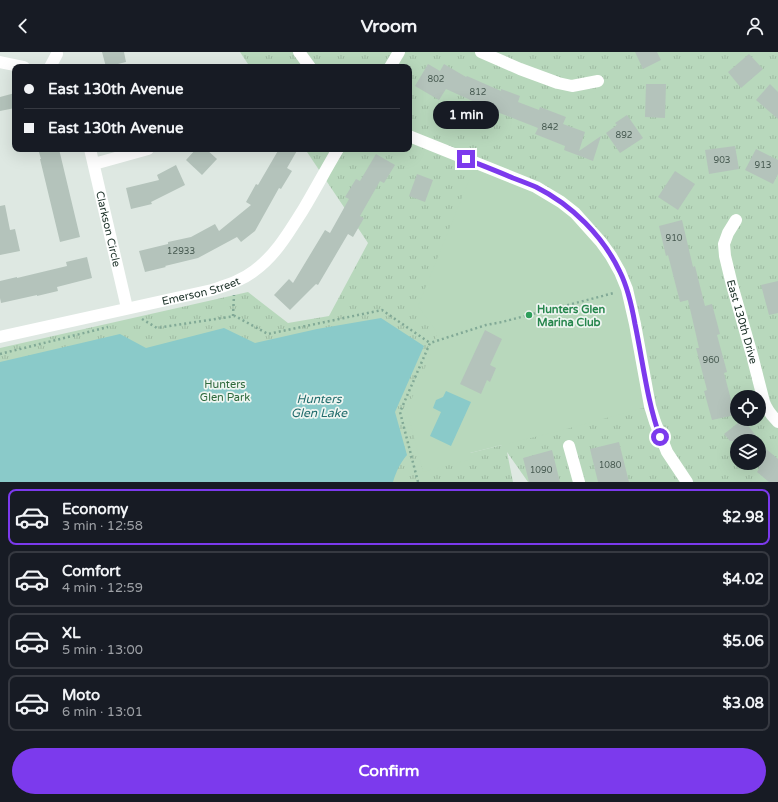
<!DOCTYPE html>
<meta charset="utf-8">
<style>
body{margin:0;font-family:"Varela Round",sans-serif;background:#20242c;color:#f1f3f6;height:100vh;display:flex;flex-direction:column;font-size:15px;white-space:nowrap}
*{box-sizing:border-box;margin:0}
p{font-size:13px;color:#9ea1a6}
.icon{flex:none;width:22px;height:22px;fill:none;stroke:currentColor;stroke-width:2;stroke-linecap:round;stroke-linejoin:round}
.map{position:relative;height:430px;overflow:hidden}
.drawer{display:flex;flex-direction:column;background:#171b24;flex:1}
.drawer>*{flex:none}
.banner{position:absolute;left:12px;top:12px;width:400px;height:88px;border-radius:8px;box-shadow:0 4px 16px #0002;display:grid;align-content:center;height:88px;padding:0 12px;background:#171b24}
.buttons{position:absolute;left:730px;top:338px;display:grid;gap:8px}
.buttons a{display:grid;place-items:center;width:36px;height:36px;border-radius:50%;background:#171b24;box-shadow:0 4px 16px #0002;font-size:20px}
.end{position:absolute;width:18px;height:18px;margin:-9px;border:5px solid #7c3aed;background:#fff;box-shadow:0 0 0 2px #fff}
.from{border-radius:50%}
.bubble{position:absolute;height:28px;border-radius:14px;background:#171b24;box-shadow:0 4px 16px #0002;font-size:13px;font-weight:700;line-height:28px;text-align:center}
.banner b{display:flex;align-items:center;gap:14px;height:38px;font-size:15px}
.banner b+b{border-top:1px solid #363941}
.banner i{width:10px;height:10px;background:#f1f3f6}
ul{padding:7px 0 0;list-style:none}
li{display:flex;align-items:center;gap:12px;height:56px;margin:0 8px 6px;padding:0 4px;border:2px solid #363941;border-radius:8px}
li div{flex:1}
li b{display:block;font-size:15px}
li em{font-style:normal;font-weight:700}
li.on{border-color:#7c3aed}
li>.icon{width:36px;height:36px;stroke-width:1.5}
.action{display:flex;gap:8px;margin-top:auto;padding:8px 12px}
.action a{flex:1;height:46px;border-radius:24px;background:#7c3aed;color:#fff;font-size:16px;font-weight:700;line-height:46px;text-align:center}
header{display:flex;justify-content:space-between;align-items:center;height:52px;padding:0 12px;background:#171b24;font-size:18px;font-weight:700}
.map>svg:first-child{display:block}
.grass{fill:url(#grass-tufts);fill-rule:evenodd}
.pitch{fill:#b8d8bc}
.water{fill:#8acac9}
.building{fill:#b4c3bb}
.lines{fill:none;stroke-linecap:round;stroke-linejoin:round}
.path{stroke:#81a996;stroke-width:2.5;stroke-dasharray:2 3;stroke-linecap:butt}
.minor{stroke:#fff;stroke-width:12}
.tertiary{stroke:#fff;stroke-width:12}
.route{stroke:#7c3aed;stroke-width:5}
.leisure-dot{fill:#2e9e5b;stroke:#eef5f1;stroke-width:1.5}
.labels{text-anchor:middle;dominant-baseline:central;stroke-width:3.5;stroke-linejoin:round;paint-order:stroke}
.number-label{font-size:9px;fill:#465950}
.street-label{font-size:11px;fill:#21362d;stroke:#eef5f1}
.leisure-label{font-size:11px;font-weight:bold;fill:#27864d;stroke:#eef5f1;text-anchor:start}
.park-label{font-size:11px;fill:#2f693c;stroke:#eef5f1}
.water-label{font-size:12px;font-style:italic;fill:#216c6c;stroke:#eef5f1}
</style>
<header><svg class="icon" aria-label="back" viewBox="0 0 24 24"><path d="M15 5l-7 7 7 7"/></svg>Vroom<svg class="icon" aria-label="person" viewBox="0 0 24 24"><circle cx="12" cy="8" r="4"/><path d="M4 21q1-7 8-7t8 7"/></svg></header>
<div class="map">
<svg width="778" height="430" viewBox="0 0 778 430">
<defs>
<pattern id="grass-tufts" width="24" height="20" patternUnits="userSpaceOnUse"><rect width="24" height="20" fill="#b8d8bc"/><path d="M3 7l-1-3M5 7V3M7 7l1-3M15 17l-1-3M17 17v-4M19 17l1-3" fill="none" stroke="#9ebaa2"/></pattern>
</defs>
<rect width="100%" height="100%" fill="#dee8e2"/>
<path class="grass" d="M240,0H778V430H528L507,400L513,430H0V296L248,240L288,271L329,264L368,191L305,97H409V15H250ZM435,292L502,393L470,401ZM737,345H759V367H737ZM737,389H759V411H737Z"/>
<polygon class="pitch" points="476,111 561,150 620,220 650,354 559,379 470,401 472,407 423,420 407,358 434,295 437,280 418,254"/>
<g class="water">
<path d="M381,266L424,294L395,360L407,403C400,411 396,420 393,430H0V310L120,282L146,296L224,276L255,291L317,277Z"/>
<polygon points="446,339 471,350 451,394 430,384 441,360 433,356 436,348 443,345"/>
</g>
<g class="building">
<polygon points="102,0 124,0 126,10 106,15"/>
<polygon points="635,0 657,0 661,8 643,17"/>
<polygon points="749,2 763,17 741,36 728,20"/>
<polygon points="428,12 440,19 444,12 466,25 467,24 501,39 501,37 520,44 518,50 539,58 540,55 566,65 563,72 585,80 579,99 601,84 593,109 564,98 565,94 535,82 538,76 497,60 446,37 439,48 415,34"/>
<polygon points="646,32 666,32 665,66 645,65"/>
<polygon points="770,32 778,40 778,67 756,48"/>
<polygon points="15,41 15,56 0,59 0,45"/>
<polygon points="627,63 643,86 620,101 606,81 617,73 615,71"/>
<polygon points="735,94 739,117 709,122 705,98"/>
<polygon points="38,97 59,97 80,185 60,190 40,107 41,107"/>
<polygon points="196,97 206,97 217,107 202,123 186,108"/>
<polygon points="279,97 298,97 287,116 292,119 281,137 279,136 255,179 241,190 237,185 198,206 165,214 166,215 145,220 139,199 168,192 168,190 191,185 215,172 219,179 251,153 246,150 256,132 258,133"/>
<polygon points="756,97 778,108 778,122 773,132 745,118"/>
<polygon points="376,102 395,113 384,131 380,129 360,164 364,166 353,185 348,182 318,233 316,232 290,258 274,243 289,227 293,231 325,178 330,181 349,147 345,145 356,127 360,129"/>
<polygon points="176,113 185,133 151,150 152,152 131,157 126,136 159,128 157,123"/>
<polygon points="675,119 695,132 678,158 658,145"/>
<polygon points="417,122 433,128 425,150 409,144"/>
<polygon points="5,153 10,178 15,177 20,199 0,203 0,154"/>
<polygon points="682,168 693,215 695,214 705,254 712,252 720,282 717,283 727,320 724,321 735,363 712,368 704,339 707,338 696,296 699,296 688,248 680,250 668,203 666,204 659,174"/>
<polygon points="87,205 92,226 57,235 58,239 37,244 37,243 1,251 0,246 0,229 17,225 17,226 67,214 66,210"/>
<polygon points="778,229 778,261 769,263 761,233"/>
<polygon points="485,278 502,287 490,313 496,316 490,330 487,328 481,342 460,332"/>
<polygon points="743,367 760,389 730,389 724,382"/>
<polygon points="619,390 629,430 598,430 590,397"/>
<polygon points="759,391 778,407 778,430 769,430 757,420 759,417"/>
<polygon points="552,398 560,430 529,430 523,406"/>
</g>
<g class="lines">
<g class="path">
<polyline points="233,264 234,243"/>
<polyline points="142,267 157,276 235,264 268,282 382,258 430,291"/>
<polyline points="0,302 108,275"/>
<polyline points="418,430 400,360 430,291 486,273 502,270 614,241"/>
</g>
<g class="minor">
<polyline points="481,0 520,17 558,31 572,34 598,29"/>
<polyline points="0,10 24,15"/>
<polyline points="50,15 57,2"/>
<polyline points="390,15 399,0"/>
<path id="s1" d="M90,97L127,256"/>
<polyline points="94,112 148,97"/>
<path id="s2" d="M736,168L728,181L724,192L725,204L732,233L752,303L764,350C767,358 772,364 778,370"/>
<path id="s3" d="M0,285L212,238C227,233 241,229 254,219C276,203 289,180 303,158C315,138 326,117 338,97"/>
<polyline points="569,394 579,430"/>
</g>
<g class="tertiary">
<polyline points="299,0 310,15"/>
<polyline points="409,84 536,135 561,150 575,161 601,190 611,204 620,220 627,237 635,272 650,354 655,370 667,400 687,430"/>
</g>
</g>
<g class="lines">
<path class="route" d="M466,107C481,113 497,119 513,126C521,129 529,132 536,135C572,153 603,184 620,220C628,236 632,255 635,272C643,310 647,349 660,385"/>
</g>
<circle class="leisure-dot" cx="529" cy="263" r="4"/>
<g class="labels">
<g class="number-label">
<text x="436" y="27">802</text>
<text x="478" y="40">812</text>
<text x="550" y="75">842</text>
<text x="624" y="83">892</text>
<text x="722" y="108">903</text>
<text x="763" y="113">913</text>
<text x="674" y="186">910</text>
<text x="181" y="199">12933</text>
<text x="711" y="308">960</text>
<text x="610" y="413">1080</text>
<text x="541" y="418">1090</text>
</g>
<g class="street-label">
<text stroke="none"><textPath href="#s1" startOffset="82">Clarkson Circle</textPath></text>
<text stroke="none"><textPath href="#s3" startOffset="206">Emerson Street</textPath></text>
<text stroke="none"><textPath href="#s2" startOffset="107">East 130th Drive</textPath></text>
</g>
<g class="leisure-label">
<text x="537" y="257">Hunters Glen<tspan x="537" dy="13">Marina Club</tspan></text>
</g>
<g class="park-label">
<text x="225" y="332">Hunters<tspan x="225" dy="13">Glen Park</tspan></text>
</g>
<g class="water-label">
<text x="319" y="347">Hunters<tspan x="319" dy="14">Glen Lake</tspan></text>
</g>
</g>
</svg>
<div class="buttons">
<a><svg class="icon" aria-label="locate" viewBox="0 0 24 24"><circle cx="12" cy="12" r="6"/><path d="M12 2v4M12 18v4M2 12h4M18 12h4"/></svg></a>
<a><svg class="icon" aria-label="layers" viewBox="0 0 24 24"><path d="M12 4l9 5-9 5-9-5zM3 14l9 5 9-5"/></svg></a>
</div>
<i class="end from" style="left:660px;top:385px"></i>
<i class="end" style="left:466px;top:107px"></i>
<div class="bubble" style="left:433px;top:49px;width:66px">1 min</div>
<div class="banner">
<b><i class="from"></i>East 130th Avenue</b>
<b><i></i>East 130th Avenue</b>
</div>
</div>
<section class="drawer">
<ul>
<li class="on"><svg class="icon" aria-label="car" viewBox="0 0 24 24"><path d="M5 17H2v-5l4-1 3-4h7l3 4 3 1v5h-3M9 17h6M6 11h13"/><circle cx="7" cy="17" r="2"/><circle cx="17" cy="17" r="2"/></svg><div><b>Economy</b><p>3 min · 12:58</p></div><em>$2.98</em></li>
<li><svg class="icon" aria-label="car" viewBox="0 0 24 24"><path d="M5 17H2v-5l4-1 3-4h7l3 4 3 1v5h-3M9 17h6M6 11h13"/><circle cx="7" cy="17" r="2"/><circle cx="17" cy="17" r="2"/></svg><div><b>Comfort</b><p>4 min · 12:59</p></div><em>$4.02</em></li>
<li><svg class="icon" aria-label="car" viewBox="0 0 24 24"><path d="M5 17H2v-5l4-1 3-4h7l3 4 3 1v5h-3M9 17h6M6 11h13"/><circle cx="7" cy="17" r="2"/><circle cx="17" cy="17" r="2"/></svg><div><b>XL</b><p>5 min · 13:00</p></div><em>$5.06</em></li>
<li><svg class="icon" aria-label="car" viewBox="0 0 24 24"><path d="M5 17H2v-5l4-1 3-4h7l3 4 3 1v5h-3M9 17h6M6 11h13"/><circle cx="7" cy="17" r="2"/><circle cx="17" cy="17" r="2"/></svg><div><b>Moto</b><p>6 min · 13:01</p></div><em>$3.08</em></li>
</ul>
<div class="action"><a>Confirm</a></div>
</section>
